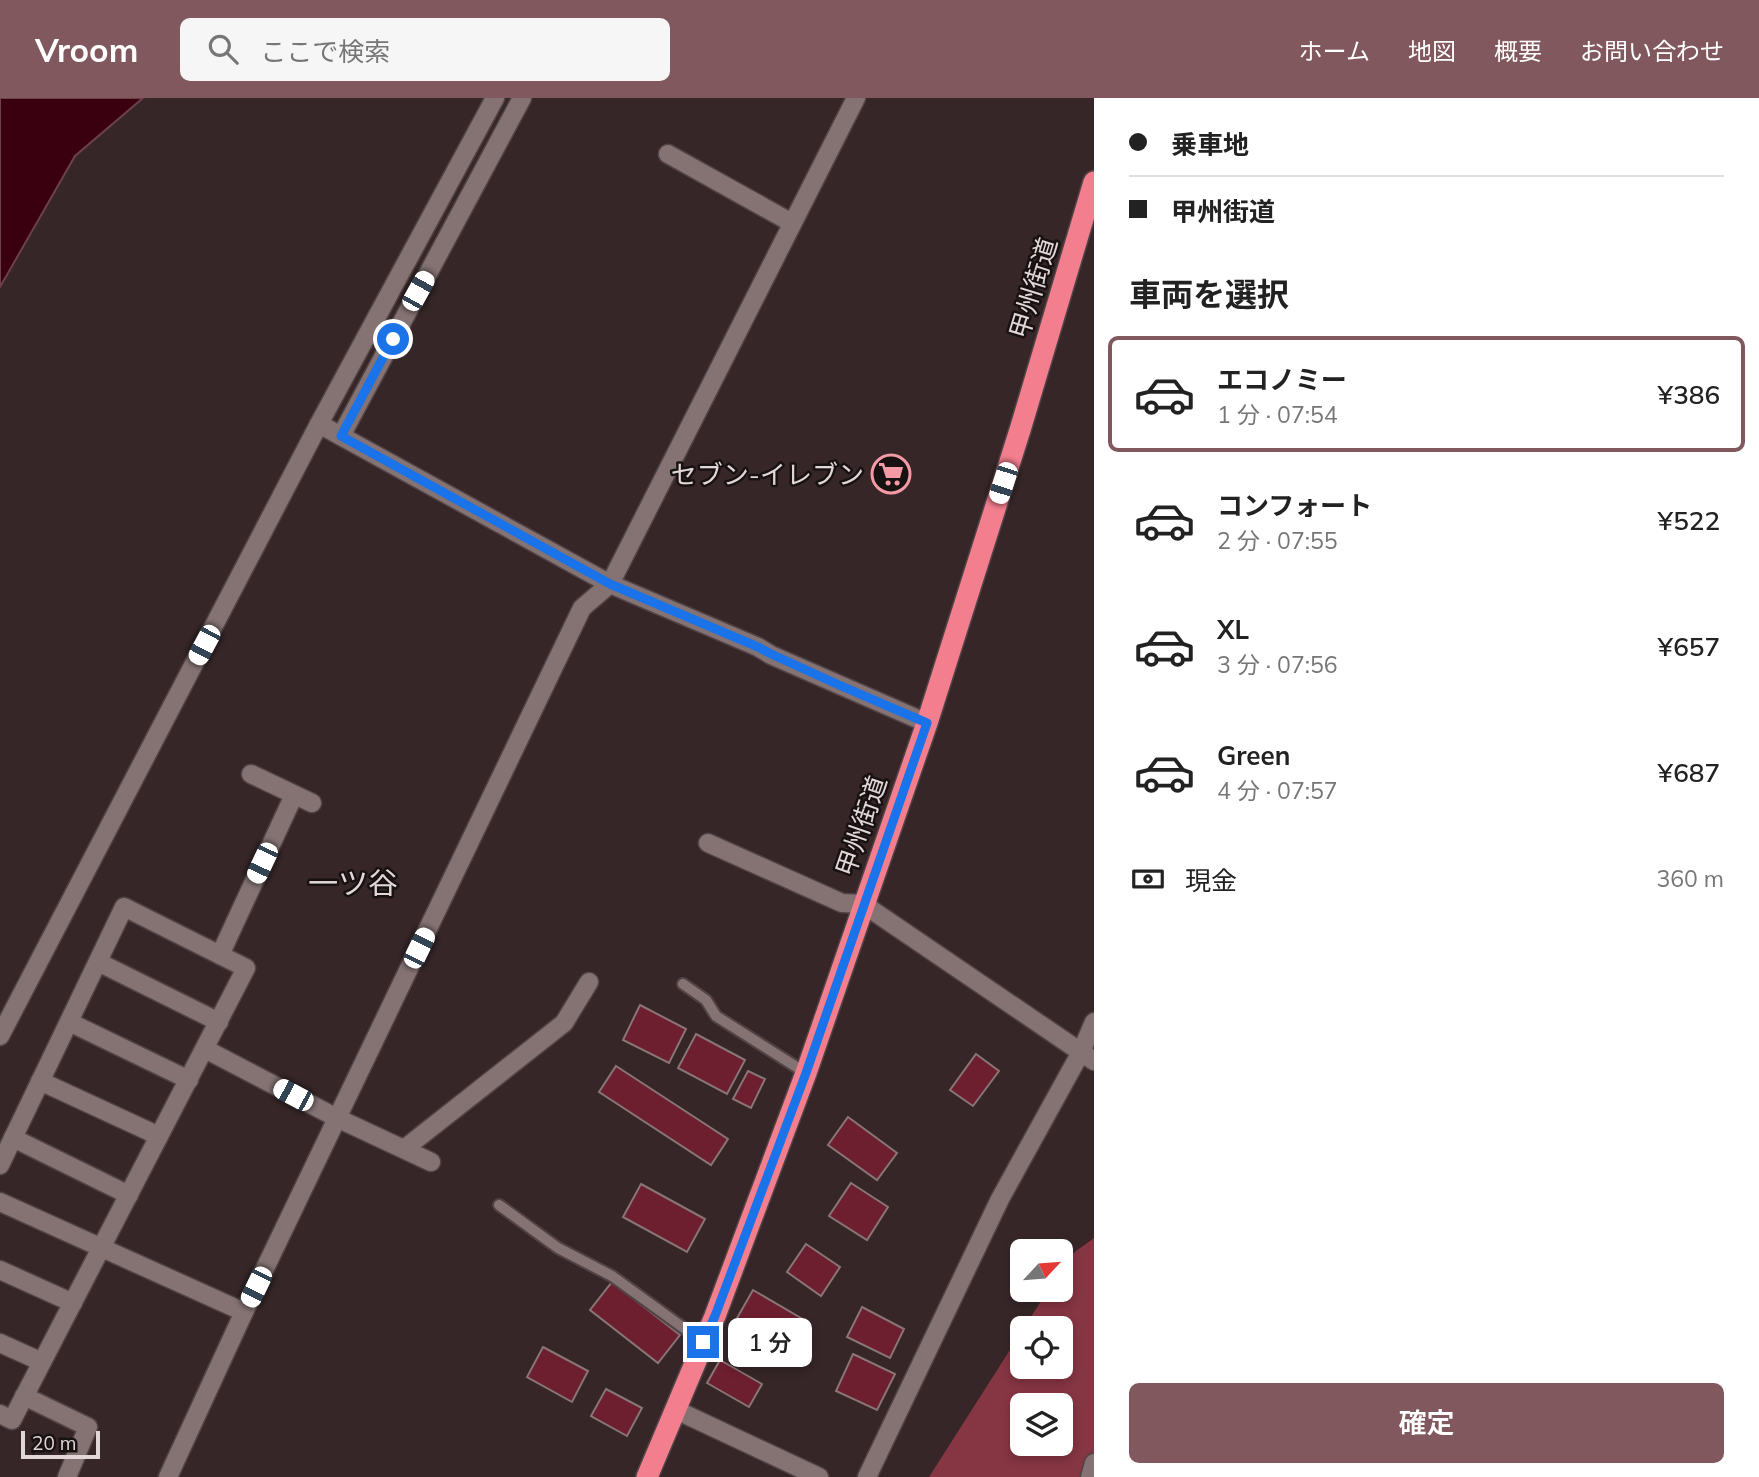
<!DOCTYPE html>
<html lang="ja">
<meta charset="utf-8">
<style>
body{margin:0;font-family:Mulish,"Noto Sans JP",sans-serif;background:#f6f6f6;color:#222;height:100vh;display:flex;flex-direction:column;font-size:26px;white-space:nowrap}
*{box-sizing:border-box;margin:0}
p{font-size:23px;color:#767676}
.icon{flex:none;width:38px;height:38px;fill:none;stroke:currentColor;stroke-width:2;stroke-linecap:round;stroke-linejoin:round}
.map{position:relative;flex:1;overflow:hidden}
.drawer{display:flex;flex-direction:column;background:#fff;width:665px}
.drawer>*{flex:none}
.hud{display:grid;align-content:center;height:154px;padding:0 35px;background:#fff}
.needle{width:46px;rotate:64deg}
.controls{position:absolute;left:1010px;top:1141px;display:grid;gap:14px}
.controls a{display:grid;place-items:center;width:63px;height:63px;border-radius:10px;background:#fff;box-shadow:0 4px 10px #0003;font-size:35px}
.scale{position:absolute;left:21px;bottom:18px;width:79px;box-sizing:border-box;padding-left:7px;border:4px solid #e2d7d8;border-top:0;font-size:19px;line-height:24px;white-space:nowrap;color:#e2d7d8;-webkit-text-stroke:5px #181112;paint-order:stroke}
.end{position:absolute;width:32px;height:32px;margin:-16px;border:9px solid #1a73e8;background:#fff;box-shadow:0 0 0 4px #fff}
.from{border-radius:50%}
.bubble{position:absolute;height:49px;border-radius:10px;background:#fff;box-shadow:0 4px 10px #0003;font-size:23px;font-weight:600;line-height:49px;text-align:center}
.car{position:absolute;width:21px;height:42px;margin:-21px -10px;border-radius:9px;box-shadow:0 0 5px 2px #0007;background:linear-gradient(#fff 24%,#345 0 40%,#fff 0 76%,#345 0 86%,#fff 0)}
.hud b{display:flex;align-items:center;gap:24px;height:66px;font-size:26px}
.hud b+b{border-top:2px solid #e0e0e0}
.hud i{width:18px;height:18px;background:#222}
ul{padding:0;list-style:none}
li{display:flex;align-items:center;gap:21px;height:116px;margin:0 14px 10px;padding:0 21px;border:4px solid transparent;border-radius:10px}
li div{flex:1}
li b{display:block;font-size:26px}
li em{font-style:normal;font-weight:600}
li.selected{border-color:#80585d}
li>.icon{width:63px;height:63px;stroke-width:1.5}
h2{padding:0 35px;font-size:32px;line-height:84px}
.pay{display:flex;align-items:center;gap:18px;height:77px;padding:0 35px;font-size:26px}
.pay p{margin-inline-start:auto}
.button{display:flex;gap:14px;margin-top:auto;padding:14px 35px}
.button a{flex:1;height:80px;border-radius:10px;background:#80585d;color:#fff;font-size:28px;font-weight:600;line-height:80px;text-align:center}
header{display:flex;align-items:center;gap:42px;box-sizing:border-box;height:98px;padding:0 35px;background:#80585d;color:#fff}
header strong{font-size:33px}
nav{display:flex;gap:38px;margin-inline-start:auto;font-size:24px}
.search{width:490px;height:63px;background:#f6f6f6;display:flex;align-items:center;gap:18px;box-sizing:border-box;padding:0 24px;border-radius:10px;color:#767676;font-size:26px}
main{display:flex;flex:1;min-height:0}
.map>svg:first-child{display:block}
.forest{fill:#863543;fill-rule:evenodd}
.water{fill:#3b0010;stroke:#6d404c;stroke-width:2}
.building{fill:#6d1e2f;stroke:#887576;stroke-width:2}
.lines{fill:none;stroke-linecap:round;stroke-linejoin:round}
.lane-casing{stroke:#504345;stroke-width:14}
.street-casing{stroke:#504345;stroke-width:21}
.highway-casing{stroke:#504345;stroke-width:24}
.lane{stroke:#857374;stroke-width:10}
.street{stroke:#857374;stroke-width:18}
.highway{stroke:#f27e8e;stroke-width:21}
.route{stroke:#1a73e8;stroke-width:9}
.labels{text-anchor:middle;dominant-baseline:central;stroke-width:5;stroke-linejoin:round;paint-order:stroke}
.street-label{font-size:26px;fill:#e2d7d8;stroke:#181112}
.poi-label{font-size:26px;fill:#e2d7d8;stroke:#181112;text-anchor:end}
.quarter-label{font-size:30px;fill:#e2d7d8;stroke:#181112}
</style>
<header>
<strong>Vroom</strong>
<div class="search"><svg class="icon" aria-label="search" viewBox="0 0 24 24"><circle cx="10" cy="10" r="6"/><path d="M15 15l6 6"/></svg>ここで検索</div>
<nav><a>ホーム</a><a>地図</a><a>概要</a><a>お問い合わせ</a></nav>
</header>
<main>
<div class="map">
<svg width="1094" height="1379" viewBox="0 0 1094 1379">
<rect width="100%" height="100%" fill="#362628"/>
<path class="forest" d="M1094,1140V1379H929L1022,1233V1269H1060V1230H1024L1048,1192H1060C1061,1159 1070,1158 1094,1140ZM1022,1307H1060V1346H1022Z"/>
<polygon class="water" points="0,0 143,0 75,58 0,189"/>
<g class="building">
<polygon points="640,907 686,931 669,965 623,942"/>
<polygon points="696,936 745,962 727,996 678,970"/>
<polygon points="976,956 999,973 973,1008 950,992"/>
<polygon points="616,968 728,1041 711,1067 599,994"/>
<polygon points="748,973 765,981 751,1010 733,1001"/>
<polygon points="848,1019 897,1055 877,1082 828,1047"/>
<polygon points="851,1085 888,1109 867,1142 829,1118"/>
<polygon points="641,1086 705,1121 687,1154 623,1119"/>
<polygon points="806,1146 840,1169 821,1198 787,1174"/>
<polygon points="612,1184 680,1237 658,1265 590,1212"/>
<polygon points="753,1192 801,1220 780,1257 732,1229"/>
<polygon points="862,1209 904,1231 890,1260 847,1239"/>
<polygon points="543,1249 588,1273 572,1304 527,1279"/>
<polygon points="853,1256 895,1276 877,1312 836,1293"/>
<polygon points="720,1262 762,1286 749,1309 707,1285"/>
<polygon points="606,1291 642,1310 627,1338 591,1318"/>
</g>
<g class="lines">
<defs>
<g id="lane">
<polyline points="683,886 706,902 716,918 806,975"/>
<polyline points="499,1107 558,1150 612,1178 703,1244"/>
</g>
<g id="street">
<polyline points="495,0 319,326 610,486 758,549 771,557 927,625"/>
<polyline points="668,56 792,125"/>
<polyline points="341,338 522,0"/>
<polyline points="251,676 312,705"/>
<polyline points="708,745 842,805 863,806 1094,963"/>
<polyline points="220,857 294,697"/>
<polyline points="98,864 219,924"/>
<polyline points="69,924 189,982"/>
<polyline points="0,938 319,326"/>
<polyline points="205,951 337,1020 431,1064"/>
<polyline points="40,983 159,1038"/>
<polyline points="13,1040 129,1097"/>
<polyline points="404,1051 564,925 589,884"/>
<polyline points="0,1067 124,809 246,870 12,1322 0,1316"/>
<polyline points="0,1104 244,1214"/>
<polyline points="0,1172 73,1205"/>
<polyline points="0,1245 42,1264"/>
<polyline points="24,1298 88,1329 67,1379"/>
<polyline points="676,1312 819,1379"/>
<polyline points="168,1379 244,1214 582,510 610,486 856,0"/>
<polyline points="867,1379 1000,1101 1081,954 1094,924"/>
<polyline points="1090,1379 1094,1365"/>
</g>
<polyline id="highway" points="647,1379 715,1218 806,975 927,625 1020,332 1094,84"/>
</defs>
<use href="#lane" class="lane-casing"/>
<use href="#street" class="street-casing"/>
<use href="#highway" class="highway-casing"/>
<use href="#lane" class="lane"/>
<use href="#street" class="street"/>
<use href="#highway" class="highway"/>
</g>
<g class="lines">
<polyline class="route" points="393,241 341,338 610,486 758,549 771,556 839,587 927,625 806,975 715,1218 703,1244"/>
</g>
<defs>
<symbol id="supermarket-ring" viewBox="-11 -11 22 22"><circle r="9.5" fill="#181112" stroke="#f49aa5" stroke-width="1.5"/><path d="M-6-5.5h2.5l.6 2H6L4.5 2H-2.5L-4.4-4H-6ZM-1.5 3.2a1.3 1.3 0 1 0 .1 0ZM3 3.2a1.3 1.3 0 1 0 .1 0Z" fill="#f49aa5"/></symbol>
</defs>
<g fill-rule="evenodd">
<use href="#supermarket-ring" x="869" y="354" width="44" height="44"/>
</g>
<g class="labels">
<g class="street-label">
<text transform="translate(1033 190) rotate(-73)">甲州街道</text>
<text transform="translate(861 728) rotate(-71)">甲州街道</text>
</g>
<g class="poi-label">
<text x="864" y="376">セブン-イレブン</text>
</g>
<g class="quarter-label">
<text x="353" y="785">一ツ谷</text>
</g>
</g>
</svg>
<div class="controls">
<a><svg class="needle" viewBox="-14 -14 28 28"><path d="M0-13l5 13h-10z" fill="#e53935"/><path d="M0 13l5-13h-10z" fill="#767676"/></svg></a>
<a><svg class="icon" aria-label="locate" viewBox="0 0 24 24"><circle cx="12" cy="12" r="6"/><path d="M12 2v4M12 18v4M2 12h4M18 12h4"/></svg></a>
<a><svg class="icon" aria-label="layers" viewBox="0 0 24 24"><path d="M12 4l9 5-9 5-9-5zM3 14l9 5 9-5"/></svg></a>
</div>
<div class="scale">20 m</div>
<i class="end from" style="left:393px;top:241px"></i>
<i class="end" style="left:703px;top:1244px"></i>
<div class="bubble" style="left:728px;top:1220px;width:84px">1 分</div>
<i class="car" style="left:418px;top:193px;rotate:29deg"></i>
<i class="car" style="left:1003px;top:385px;rotate:198deg"></i>
<i class="car" style="left:204px;top:547px;rotate:208deg"></i>
<i class="car" style="left:262px;top:765px;rotate:205deg"></i>
<i class="car" style="left:419px;top:850px;rotate:26deg"></i>
<i class="car" style="left:293px;top:997px;rotate:298deg"></i>
<i class="car" style="left:256px;top:1189px;rotate:206deg"></i>
</div>
<section class="drawer">
<div class="hud">
<b><i class="from"></i>乗車地</b>
<b><i></i>甲州街道</b>
</div>
<h2>車両を選択</h2>
<ul>
<li class="selected"><svg class="icon" aria-label="car" viewBox="0 0 24 24"><path d="M5 17H2v-5l4-1 3-4h7l3 4 3 1v5h-3M9 17h6M6 11h13"/><circle cx="7" cy="17" r="2"/><circle cx="17" cy="17" r="2"/></svg><div><b>エコノミー</b><p>1 分 · 07:54</p></div><em>¥386</em></li>
<li><svg class="icon" aria-label="car" viewBox="0 0 24 24"><path d="M5 17H2v-5l4-1 3-4h7l3 4 3 1v5h-3M9 17h6M6 11h13"/><circle cx="7" cy="17" r="2"/><circle cx="17" cy="17" r="2"/></svg><div><b>コンフォート</b><p>2 分 · 07:55</p></div><em>¥522</em></li>
<li><svg class="icon" aria-label="car" viewBox="0 0 24 24"><path d="M5 17H2v-5l4-1 3-4h7l3 4 3 1v5h-3M9 17h6M6 11h13"/><circle cx="7" cy="17" r="2"/><circle cx="17" cy="17" r="2"/></svg><div><b>XL</b><p>3 分 · 07:56</p></div><em>¥657</em></li>
<li><svg class="icon" aria-label="car" viewBox="0 0 24 24"><path d="M5 17H2v-5l4-1 3-4h7l3 4 3 1v5h-3M9 17h6M6 11h13"/><circle cx="7" cy="17" r="2"/><circle cx="17" cy="17" r="2"/></svg><div><b>Green</b><p>4 分 · 07:57</p></div><em>¥687</em></li>
</ul>
<div class="pay"><svg class="icon" aria-label="cash" viewBox="0 0 24 24"><path d="M3 7h18v10H3z"/><circle cx="12" cy="12" r="2"/></svg>現金<p>360 m</p></div>
<div class="button"><a>確定</a></div>
</section>
</main>
